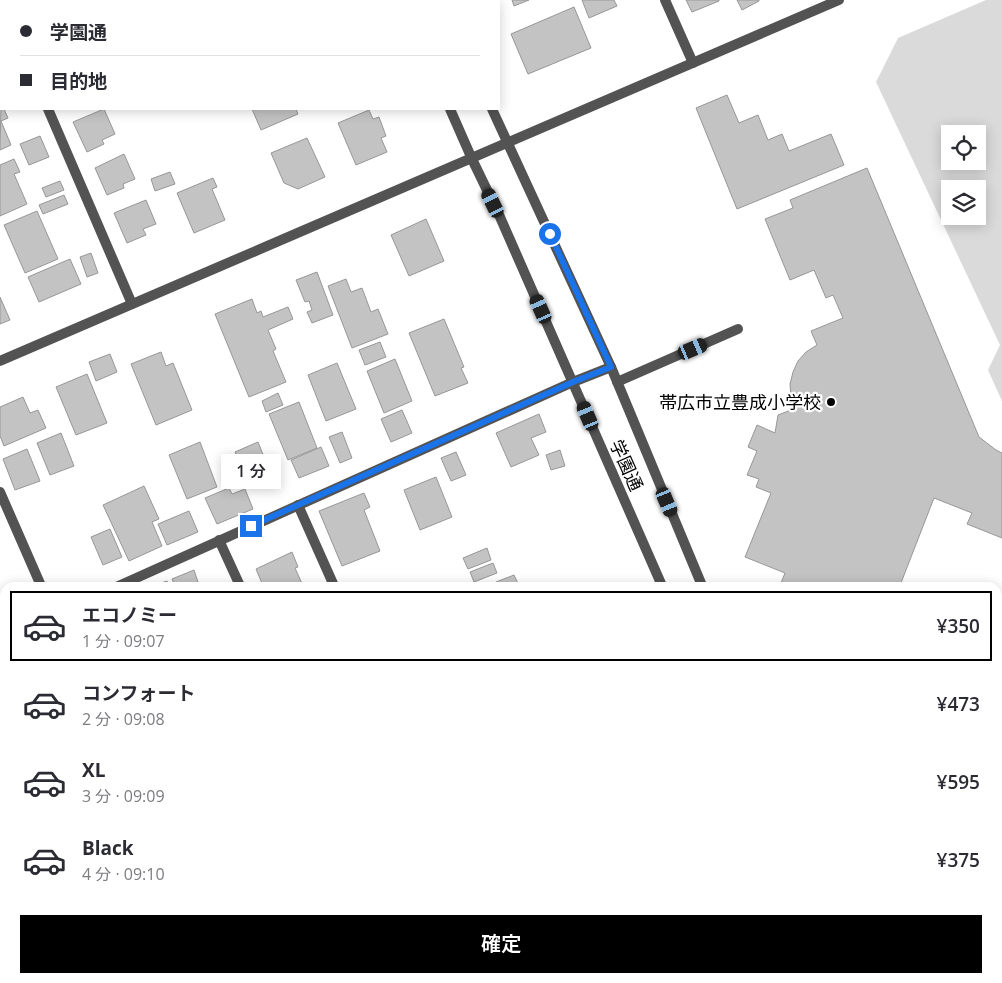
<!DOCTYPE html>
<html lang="ja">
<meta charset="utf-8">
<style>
body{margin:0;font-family:"Open Sans","Noto Sans JP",sans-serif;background:#f2f2f3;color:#2b2b33;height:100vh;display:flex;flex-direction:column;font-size:19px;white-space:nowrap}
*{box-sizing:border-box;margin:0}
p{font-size:16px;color:#7c7c81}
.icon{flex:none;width:28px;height:28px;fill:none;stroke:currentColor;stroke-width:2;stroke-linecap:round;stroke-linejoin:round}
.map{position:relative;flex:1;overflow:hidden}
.panel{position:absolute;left:0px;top:582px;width:1002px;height:401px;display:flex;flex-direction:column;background:#fff;border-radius:15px 15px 0 0;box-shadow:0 2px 12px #0003}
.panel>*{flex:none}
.banner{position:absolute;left:0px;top:0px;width:500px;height:110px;box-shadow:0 2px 12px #0003;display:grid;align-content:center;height:110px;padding:0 20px;background:#fff}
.controls{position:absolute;left:941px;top:125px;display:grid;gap:10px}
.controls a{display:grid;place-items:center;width:45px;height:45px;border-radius:0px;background:#fff;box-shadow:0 2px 12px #0003;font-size:25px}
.end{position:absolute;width:22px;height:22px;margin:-11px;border:6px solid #1a73e8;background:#fff;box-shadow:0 0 0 2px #fff}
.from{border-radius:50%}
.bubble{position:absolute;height:35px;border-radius:0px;background:#fff;box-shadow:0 2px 12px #0003;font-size:16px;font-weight:600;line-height:35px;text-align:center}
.car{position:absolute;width:15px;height:30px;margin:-15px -8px;border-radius:6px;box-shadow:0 0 4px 1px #0007;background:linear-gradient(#222 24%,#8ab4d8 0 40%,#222 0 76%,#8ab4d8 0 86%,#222 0)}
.banner b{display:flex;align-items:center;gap:18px;height:48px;font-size:19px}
.banner b+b{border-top:1px solid #e1e1e2}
.banner i{width:12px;height:12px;background:#2b2b33}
ul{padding:9px 0 0;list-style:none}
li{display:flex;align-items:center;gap:15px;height:70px;margin:0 10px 8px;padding:0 10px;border:2px solid transparent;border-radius:0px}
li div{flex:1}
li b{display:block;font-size:19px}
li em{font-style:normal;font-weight:600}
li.current{border-color:#000}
li>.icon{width:45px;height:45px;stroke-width:1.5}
.cta{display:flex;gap:10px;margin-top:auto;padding:10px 20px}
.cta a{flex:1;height:58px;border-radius:0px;background:#000;color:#fff;font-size:20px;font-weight:600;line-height:58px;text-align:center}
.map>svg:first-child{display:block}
.green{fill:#dadada;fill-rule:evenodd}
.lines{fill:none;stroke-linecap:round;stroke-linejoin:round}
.river{stroke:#a1a1a1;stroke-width:48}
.building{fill:#c3c3c3;stroke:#979797}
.service{stroke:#535353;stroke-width:10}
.minor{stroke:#535353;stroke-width:10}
.tertiary{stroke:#535353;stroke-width:10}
.route{stroke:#1a73e8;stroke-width:6}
.poi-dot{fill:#000;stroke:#fff;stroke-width:2}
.labels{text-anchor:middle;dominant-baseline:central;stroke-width:4.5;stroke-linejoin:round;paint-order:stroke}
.poi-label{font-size:18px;fill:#000;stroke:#fff;text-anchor:end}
.street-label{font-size:18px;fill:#000;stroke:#fff}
</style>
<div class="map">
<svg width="1002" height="983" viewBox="0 0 1002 983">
<rect width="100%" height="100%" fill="#fff"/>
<path class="green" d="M986,0H1002V401L988,370L1000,345L876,82L898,38ZM950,134H978V161H950ZM950,189H978V216H950Z"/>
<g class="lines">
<g class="river">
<polyline points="998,734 1002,737"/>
<polyline points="0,883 5,883"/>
</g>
</g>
<g class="building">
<polygon points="512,0 529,0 514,6"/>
<polygon points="582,0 614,0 617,6 589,18"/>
<polygon points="686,0 719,0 719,1 692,12"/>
<polygon points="737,0 759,0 759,1 742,10"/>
<polygon points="574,7 591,48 528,74 511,34"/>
<polygon points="727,95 739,123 758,115 768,140 782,134 789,151 831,134 844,165 737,209 696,108"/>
<polygon points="1,102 1,109 4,109 8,118 1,121 11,145 0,150"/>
<polygon points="104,109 115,134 102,140 104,144 87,152 73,122"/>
<polygon points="252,109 296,109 298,114 261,130"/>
<polygon points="369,110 373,119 379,117 386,136 381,138 387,152 356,165 338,123"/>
<polygon points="40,136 49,157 29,165 20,144"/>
<polygon points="307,138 325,177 298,189 284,183 271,153"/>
<polygon points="124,154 135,179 123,184 124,188 107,195 95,168"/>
<polygon points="14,159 20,172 14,174 27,204 0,216 0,165"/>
<polygon points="867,168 979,437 996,450 1002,453 1002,538 967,524 972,513 934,498 899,588 779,588 785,573 745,557 771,493 756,487 759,479 747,475 757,451 748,447 757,425 775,433 778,415 796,408 791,397 790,384 793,372 798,361 806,352 817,345 811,331 843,318 833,295 826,298 814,270 790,280 765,219 793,208 790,200"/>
<polygon points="170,172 175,184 155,191 151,179"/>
<polygon points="213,178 217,187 212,189 225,220 194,233 177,193"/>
<polygon points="60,181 64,190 46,197 42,188"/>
<polygon points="64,195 68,204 43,214 39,205"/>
<polygon points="146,200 156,224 143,229 146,235 127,243 114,213"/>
<polygon points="37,211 58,259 25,273 4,225"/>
<polygon points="426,219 444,261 409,276 391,235"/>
<polygon points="91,253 98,273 87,277 80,257"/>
<polygon points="70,259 81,284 39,302 28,277"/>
<polygon points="317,272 333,315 312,323 307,312 312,310 309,301 305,302 296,280"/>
<polygon points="346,279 351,292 362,288 371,312 378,309 388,334 352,348 328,286"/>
<polygon points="0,297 10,320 0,324"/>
<polygon points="252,299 257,313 261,311 263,317 288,307 293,319 268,330 276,349 273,351 286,382 249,397 215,314"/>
<polygon points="444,319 464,367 461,368 468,383 435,396 409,333"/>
<polygon points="380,342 386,357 365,365 359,350"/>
<polygon points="161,352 166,366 173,363 192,410 156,425 131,364"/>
<polygon points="110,354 117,372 96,381 89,362"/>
<polygon points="395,359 412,401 384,413 367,371"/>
<polygon points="337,363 356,409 326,421 308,375"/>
<polygon points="87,374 107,423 76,435 56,387"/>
<polygon points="278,393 283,405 266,412 262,401"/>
<polygon points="23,397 30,413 38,410 46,428 4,446 0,436 0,407"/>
<polygon points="299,402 317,448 288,460 269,414"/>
<polygon points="402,410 412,433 391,442 381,419"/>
<polygon points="539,414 546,432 531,438 539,455 511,467 496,433"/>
<polygon points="342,432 352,458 340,463 329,437"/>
<polygon points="61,433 74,466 50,475 37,443"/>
<polygon points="200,442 217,487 187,499 169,455"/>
<polygon points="258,442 272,477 249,486 235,452"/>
<polygon points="321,447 329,466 299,478 291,460"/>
<polygon points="27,449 40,481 15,490 3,459"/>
<polygon points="560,450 565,466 551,470 546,455"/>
<polygon points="456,452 466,475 451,481 441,458"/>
<polygon points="436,477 452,517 420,530 404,490"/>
<polygon points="144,486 159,519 152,522 162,546 129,561 103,505"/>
<polygon points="229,488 232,494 245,489 253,509 217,524 205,498"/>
<polygon points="364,493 370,507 364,510 380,551 342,566 319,511"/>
<polygon points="189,511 198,532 167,545 158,524"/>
<polygon points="110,529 122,557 103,565 91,537"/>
<polygon points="487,548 491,560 468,569 463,558"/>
<polygon points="292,552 298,567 295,568 304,588 264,588 256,569"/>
<polygon points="493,563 497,573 474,582 470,572"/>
<polygon points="194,570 200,588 176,588 172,579"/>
<polygon points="514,575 520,588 498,588 496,582"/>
<polygon points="167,581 170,588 156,588 155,585"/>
<polygon points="5,663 5,706 0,694 0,665"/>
<polygon points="156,979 200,979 202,983 158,983"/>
<polygon points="526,979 568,979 570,983 528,983"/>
</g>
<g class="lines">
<g class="service">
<polyline points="617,382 738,329"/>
<polyline points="298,505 335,588"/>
<polyline points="219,540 241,588"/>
<polyline points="0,653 5,651"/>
</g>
<g class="minor">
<polyline points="2,0 2,1"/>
<polyline points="665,0 693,63"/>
<polyline points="159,1 162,0"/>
<polyline points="0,71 1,71"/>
<polyline points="48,109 132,304"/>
<polyline points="0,492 42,588"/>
<polyline points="114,588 573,382 611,367"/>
<polyline points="0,925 5,924"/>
<polyline points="55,979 57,983"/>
<polyline points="413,979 415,983"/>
<polyline points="370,983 379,979"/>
<polyline points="469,983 479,979"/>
<polyline points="853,983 863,979"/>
</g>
<g class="tertiary">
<polyline points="404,0 405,1"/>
<polyline points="446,0 446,1"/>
<polyline points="450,109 472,159 500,217 663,588"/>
<polyline points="492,109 611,367 703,588"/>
<polyline points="0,361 839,0"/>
<polyline points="835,979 837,983"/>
<polyline points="871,979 873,983"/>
</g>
</g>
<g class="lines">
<polyline class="route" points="251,526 573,382 611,367 550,234"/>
</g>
<circle class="poi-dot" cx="831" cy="402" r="5"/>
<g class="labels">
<g class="poi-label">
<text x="821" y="402">帯広市立豊成小学校</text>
</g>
<g class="street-label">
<text transform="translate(627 465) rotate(66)">学園通</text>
</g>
</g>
</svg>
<div class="controls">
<a><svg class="icon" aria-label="locate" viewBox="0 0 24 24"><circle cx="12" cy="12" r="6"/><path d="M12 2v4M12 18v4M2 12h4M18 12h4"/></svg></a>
<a><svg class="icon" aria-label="layers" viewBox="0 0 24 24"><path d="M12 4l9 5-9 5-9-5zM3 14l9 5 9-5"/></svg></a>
</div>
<i class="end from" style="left:550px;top:234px"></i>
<i class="end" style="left:251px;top:526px"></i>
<div class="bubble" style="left:221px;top:454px;width:60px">1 分</div>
<i class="car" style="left:493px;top:203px;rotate:334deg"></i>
<i class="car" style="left:541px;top:309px;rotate:336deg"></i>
<i class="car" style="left:693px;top:349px;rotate:67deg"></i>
<i class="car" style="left:588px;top:416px;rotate:337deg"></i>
<i class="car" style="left:667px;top:502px;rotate:157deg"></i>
<div class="banner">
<b><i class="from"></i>学園通</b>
<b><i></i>目的地</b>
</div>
<section class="panel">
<ul>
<li class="current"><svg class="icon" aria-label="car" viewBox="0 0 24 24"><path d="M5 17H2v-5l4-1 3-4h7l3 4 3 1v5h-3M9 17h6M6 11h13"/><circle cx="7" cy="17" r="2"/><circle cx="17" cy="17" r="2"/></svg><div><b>エコノミー</b><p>1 分 · 09:07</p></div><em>¥350</em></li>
<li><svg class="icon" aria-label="car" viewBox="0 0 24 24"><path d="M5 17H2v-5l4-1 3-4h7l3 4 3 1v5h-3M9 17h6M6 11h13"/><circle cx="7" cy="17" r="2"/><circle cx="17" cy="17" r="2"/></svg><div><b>コンフォート</b><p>2 分 · 09:08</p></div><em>¥473</em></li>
<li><svg class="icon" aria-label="car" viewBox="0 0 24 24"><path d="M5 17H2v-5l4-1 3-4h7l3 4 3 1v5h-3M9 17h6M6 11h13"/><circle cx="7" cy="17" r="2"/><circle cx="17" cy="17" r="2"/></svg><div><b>XL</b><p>3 分 · 09:09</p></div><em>¥595</em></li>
<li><svg class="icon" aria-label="car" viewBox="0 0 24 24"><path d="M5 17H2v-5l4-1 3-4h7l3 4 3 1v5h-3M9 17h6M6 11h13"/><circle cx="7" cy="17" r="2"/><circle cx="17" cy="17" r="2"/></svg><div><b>Black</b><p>4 分 · 09:10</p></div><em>¥375</em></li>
</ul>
<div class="cta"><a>確定</a></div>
</section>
</div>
